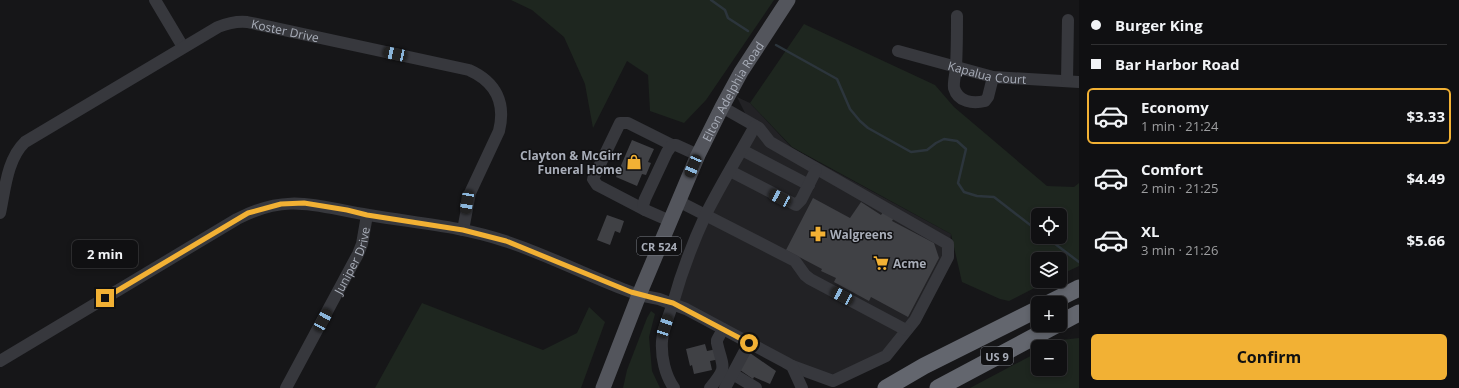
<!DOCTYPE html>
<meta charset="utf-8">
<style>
body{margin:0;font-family:"Open Sans",sans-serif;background:#1e1e20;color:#f1f3f6;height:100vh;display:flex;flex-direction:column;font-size:15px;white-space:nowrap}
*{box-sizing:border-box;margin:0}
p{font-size:13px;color:#9c9d9f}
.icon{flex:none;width:22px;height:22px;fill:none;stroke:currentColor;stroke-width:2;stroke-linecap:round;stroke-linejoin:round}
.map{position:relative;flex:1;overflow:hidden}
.panel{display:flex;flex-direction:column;background:#101012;width:380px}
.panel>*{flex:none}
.banner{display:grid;align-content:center;height:88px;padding:0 12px;background:#101012}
.fabs{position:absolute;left:1031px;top:208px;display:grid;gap:8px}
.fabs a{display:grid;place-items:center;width:36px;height:36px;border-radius:6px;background:#101012;box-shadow:0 2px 6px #0003,0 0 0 1px #303032;font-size:20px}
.end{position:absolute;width:18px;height:18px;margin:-9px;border:5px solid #f2b134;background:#111;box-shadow:0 0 0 2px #111}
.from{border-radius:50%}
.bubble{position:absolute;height:28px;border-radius:6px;background:#101012;box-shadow:0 2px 6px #0003,0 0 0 1px #303032;font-size:13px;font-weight:700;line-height:28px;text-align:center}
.car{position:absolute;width:12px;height:24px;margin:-12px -6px;border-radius:5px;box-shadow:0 0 3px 1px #0007;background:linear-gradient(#222 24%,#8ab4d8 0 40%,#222 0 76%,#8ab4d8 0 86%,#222 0)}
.banner b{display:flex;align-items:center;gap:14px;height:38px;font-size:15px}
.banner b+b{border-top:1px solid #303032}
.banner i{width:10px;height:10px;background:#f1f3f6}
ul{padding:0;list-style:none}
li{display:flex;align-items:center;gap:12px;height:56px;margin:0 8px 6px;padding:0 4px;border:2px solid transparent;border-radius:6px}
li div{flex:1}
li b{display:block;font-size:15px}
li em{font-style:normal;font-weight:700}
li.on{border-color:#f2b134}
li>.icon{width:36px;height:36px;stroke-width:1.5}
.cta{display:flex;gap:8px;margin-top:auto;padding:8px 12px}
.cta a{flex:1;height:46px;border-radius:6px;background:#f2b134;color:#111;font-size:16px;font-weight:700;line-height:46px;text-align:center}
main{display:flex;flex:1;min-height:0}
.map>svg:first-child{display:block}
.built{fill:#222225}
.green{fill:#1e261f;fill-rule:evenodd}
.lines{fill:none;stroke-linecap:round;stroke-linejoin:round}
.stream{stroke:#2c353c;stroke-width:2.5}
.building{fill:#404145}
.minor{stroke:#37383d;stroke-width:12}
.major{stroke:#53555c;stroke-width:15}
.highway{stroke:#63666e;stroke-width:17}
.route{stroke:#f2b134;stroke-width:5}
.labels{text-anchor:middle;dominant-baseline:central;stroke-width:3;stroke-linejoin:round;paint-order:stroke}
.shield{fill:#111113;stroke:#7b7e86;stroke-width:1}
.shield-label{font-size:11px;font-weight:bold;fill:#a8adb8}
.street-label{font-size:12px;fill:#a8adb8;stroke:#111113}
.poi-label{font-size:12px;font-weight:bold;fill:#a8adb8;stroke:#111113;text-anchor:start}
</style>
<main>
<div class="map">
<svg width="1079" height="388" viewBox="0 0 1079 388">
<rect width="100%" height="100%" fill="#161618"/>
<polygon class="built" points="737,97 750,103 792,148 951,234 948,257 886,356 833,381 673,303 706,215 753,129"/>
<g class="green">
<polygon points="511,0 774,0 706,100 684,123 650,111 648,75 627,61 593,128 585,84 564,37 532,10"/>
<path d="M804,24L935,85L954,107L1047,186L1074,187L1079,183V266L1060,275V259H1038V281H1048L1009,301L1000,299L962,282L951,234L792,147L750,103ZM1038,215H1060V237H1038Z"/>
<polygon points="422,303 543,350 577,333 589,307 605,322 581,388 375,388"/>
<polygon points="651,311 655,314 649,337 652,371 660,388 623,388 627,370 647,318"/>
<polygon points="1079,338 1079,388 970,388 1038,352 1038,369 1060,369 1060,347 1048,347 1061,340"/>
</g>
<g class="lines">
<g class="stream">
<polyline points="711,0 725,10 728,18 748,31"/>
<polyline points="776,45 837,79 850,109 860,121 868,128 911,152 927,150 936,143 944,139 957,141 966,149 958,183 964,192 977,196 994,197 1038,231"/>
<polyline points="1046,237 1079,262"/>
</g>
</g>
<g class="building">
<polygon points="632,140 654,149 648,162 651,163 646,175 642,174 637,186 616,177"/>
<polygon points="813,198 850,218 861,202 881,215 883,212 894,218 892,221 934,243 939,258 908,317 871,297 869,301 834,282 836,278 821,271 822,269 786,250"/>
<polygon points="607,215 624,221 620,233 615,231 610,245 597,240"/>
<polygon points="705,344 707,351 717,349 720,359 710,361 712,370 694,374 692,365 690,366 686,349"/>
<polygon points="750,353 776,371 770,384 754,377 753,379 740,370"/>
</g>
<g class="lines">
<g class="minor">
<polyline points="155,0 183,47"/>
<path d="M957,16C957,32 957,49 956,66C956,73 953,82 954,88C958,102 973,104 985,101L988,97L993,77"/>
<path id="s1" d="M898,51L993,77L1079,82"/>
<polyline points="1067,81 1068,20"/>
<polyline points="722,107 759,128 770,142 948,244 948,257 915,320 886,356 833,381 792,366"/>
<polyline points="742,150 809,185"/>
<polyline points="730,171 796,205 801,200 816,170"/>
<polyline points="678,201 795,261 805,275 810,279 906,330"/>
<polyline points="645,210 597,185 593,179 620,123 628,123 672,145"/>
<path id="s2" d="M0,213C5,190 7,159 25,142L218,27C228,23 236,21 247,22L469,70C496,82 506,103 499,131L470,193L463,230"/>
<polyline points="670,221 645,210 643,205 645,199 667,152 672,145 676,145 698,155"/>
<path d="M0,361L237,219C289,192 317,207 369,215C415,223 461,226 505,241C545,254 584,274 623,289L639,295L659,299L686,309L785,362L792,366L802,388"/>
<polyline points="733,374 756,388"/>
<path id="s3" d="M286,388L358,254L362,244L367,215"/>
<path d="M674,388C665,375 661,357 662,341C663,328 669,316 673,303C681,274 693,242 706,214C721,184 739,155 755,126"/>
<path d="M710,388C728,366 723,369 717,343V340L723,329"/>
<polyline points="725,388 749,343"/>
</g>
<path class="major" id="s4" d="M603,388L639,295L698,155L722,107L741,72L788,0"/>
<g class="highway">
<polyline points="1049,303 1079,288"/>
<polyline points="1060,323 1079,313"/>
<polyline points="886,388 924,366 1038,309"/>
<polyline points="938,388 1056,325"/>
</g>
</g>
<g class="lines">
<polyline class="route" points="105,298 248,213 281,204 304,203 347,210 367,215 463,230 506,241 631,292 673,303 749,343"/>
</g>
<defs>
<symbol id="shop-bare" viewBox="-9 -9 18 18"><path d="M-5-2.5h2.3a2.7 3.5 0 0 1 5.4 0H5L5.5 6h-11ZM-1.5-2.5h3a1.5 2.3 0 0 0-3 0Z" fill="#f2b134" stroke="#111113" stroke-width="2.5" paint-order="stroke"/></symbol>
<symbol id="pharmacy-bare" viewBox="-9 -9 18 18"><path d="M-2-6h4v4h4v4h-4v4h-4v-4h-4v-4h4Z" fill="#f2b134" stroke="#111113" stroke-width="2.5" paint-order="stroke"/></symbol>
<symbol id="supermarket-bare" viewBox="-9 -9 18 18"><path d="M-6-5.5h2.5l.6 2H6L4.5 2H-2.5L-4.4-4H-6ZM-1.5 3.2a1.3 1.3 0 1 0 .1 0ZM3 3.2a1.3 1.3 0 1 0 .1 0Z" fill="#f2b134" stroke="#111113" stroke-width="2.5" paint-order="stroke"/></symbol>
</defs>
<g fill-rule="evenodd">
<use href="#shop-bare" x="623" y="151" width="22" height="22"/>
<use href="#pharmacy-bare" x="807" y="223" width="22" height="22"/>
<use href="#supermarket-bare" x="870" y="252" width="22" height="22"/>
</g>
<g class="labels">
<g class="shield">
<rect x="637" y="237" width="44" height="18" rx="3"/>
<rect x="981" y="347" width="32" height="18" rx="3"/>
</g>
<g class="shield-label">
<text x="659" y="246">CR 524</text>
<text x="997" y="356">US 9</text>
</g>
<g class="street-label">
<text stroke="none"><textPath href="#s2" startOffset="370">Koster Drive</textPath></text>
<text stroke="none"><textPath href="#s1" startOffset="92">Kapalua Court</textPath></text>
<text stroke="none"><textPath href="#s4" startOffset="324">Elton Adelphia Road</textPath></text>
<text stroke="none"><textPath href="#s3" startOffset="144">Juniper Drive</textPath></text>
</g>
<g class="poi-label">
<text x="622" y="155" text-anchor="end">Clayton &amp; McGirr<tspan x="622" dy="14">Funeral Home</tspan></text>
<text x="830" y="234">Walgreens</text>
<text x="893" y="263">Acme</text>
</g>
</g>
</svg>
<div class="fabs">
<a><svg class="icon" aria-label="locate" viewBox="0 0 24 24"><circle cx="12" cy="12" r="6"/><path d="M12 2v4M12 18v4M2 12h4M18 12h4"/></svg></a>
<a><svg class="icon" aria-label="layers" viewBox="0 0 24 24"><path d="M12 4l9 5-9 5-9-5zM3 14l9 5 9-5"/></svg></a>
<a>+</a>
<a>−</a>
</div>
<i class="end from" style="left:749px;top:343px"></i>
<i class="end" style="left:105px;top:298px"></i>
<div class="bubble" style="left:72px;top:240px;width:66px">2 min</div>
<i class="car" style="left:395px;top:54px;rotate:282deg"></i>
<i class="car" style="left:693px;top:166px;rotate:203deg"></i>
<i class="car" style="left:780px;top:198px;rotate:298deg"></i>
<i class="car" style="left:467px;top:202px;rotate:189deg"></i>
<i class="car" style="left:842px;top:296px;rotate:298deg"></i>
<i class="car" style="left:323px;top:320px;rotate:28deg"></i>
<i class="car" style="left:665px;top:326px;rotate:19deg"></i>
</div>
<section class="panel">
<div class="banner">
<b><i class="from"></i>Burger King</b>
<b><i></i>Bar Harbor Road</b>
</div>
<ul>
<li class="on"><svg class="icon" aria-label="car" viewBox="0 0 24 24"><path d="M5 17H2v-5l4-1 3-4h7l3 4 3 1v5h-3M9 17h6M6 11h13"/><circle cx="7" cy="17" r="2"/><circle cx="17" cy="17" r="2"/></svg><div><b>Economy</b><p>1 min · 21:24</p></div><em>$3.33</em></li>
<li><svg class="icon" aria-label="car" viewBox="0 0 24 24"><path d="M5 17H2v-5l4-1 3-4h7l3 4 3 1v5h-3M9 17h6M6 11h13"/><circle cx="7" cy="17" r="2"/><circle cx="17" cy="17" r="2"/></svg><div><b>Comfort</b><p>2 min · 21:25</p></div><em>$4.49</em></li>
<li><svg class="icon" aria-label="car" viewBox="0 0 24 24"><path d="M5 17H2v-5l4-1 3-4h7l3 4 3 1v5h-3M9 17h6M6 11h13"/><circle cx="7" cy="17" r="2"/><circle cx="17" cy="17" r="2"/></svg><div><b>XL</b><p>3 min · 21:26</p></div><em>$5.66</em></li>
</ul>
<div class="cta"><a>Confirm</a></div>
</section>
</main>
